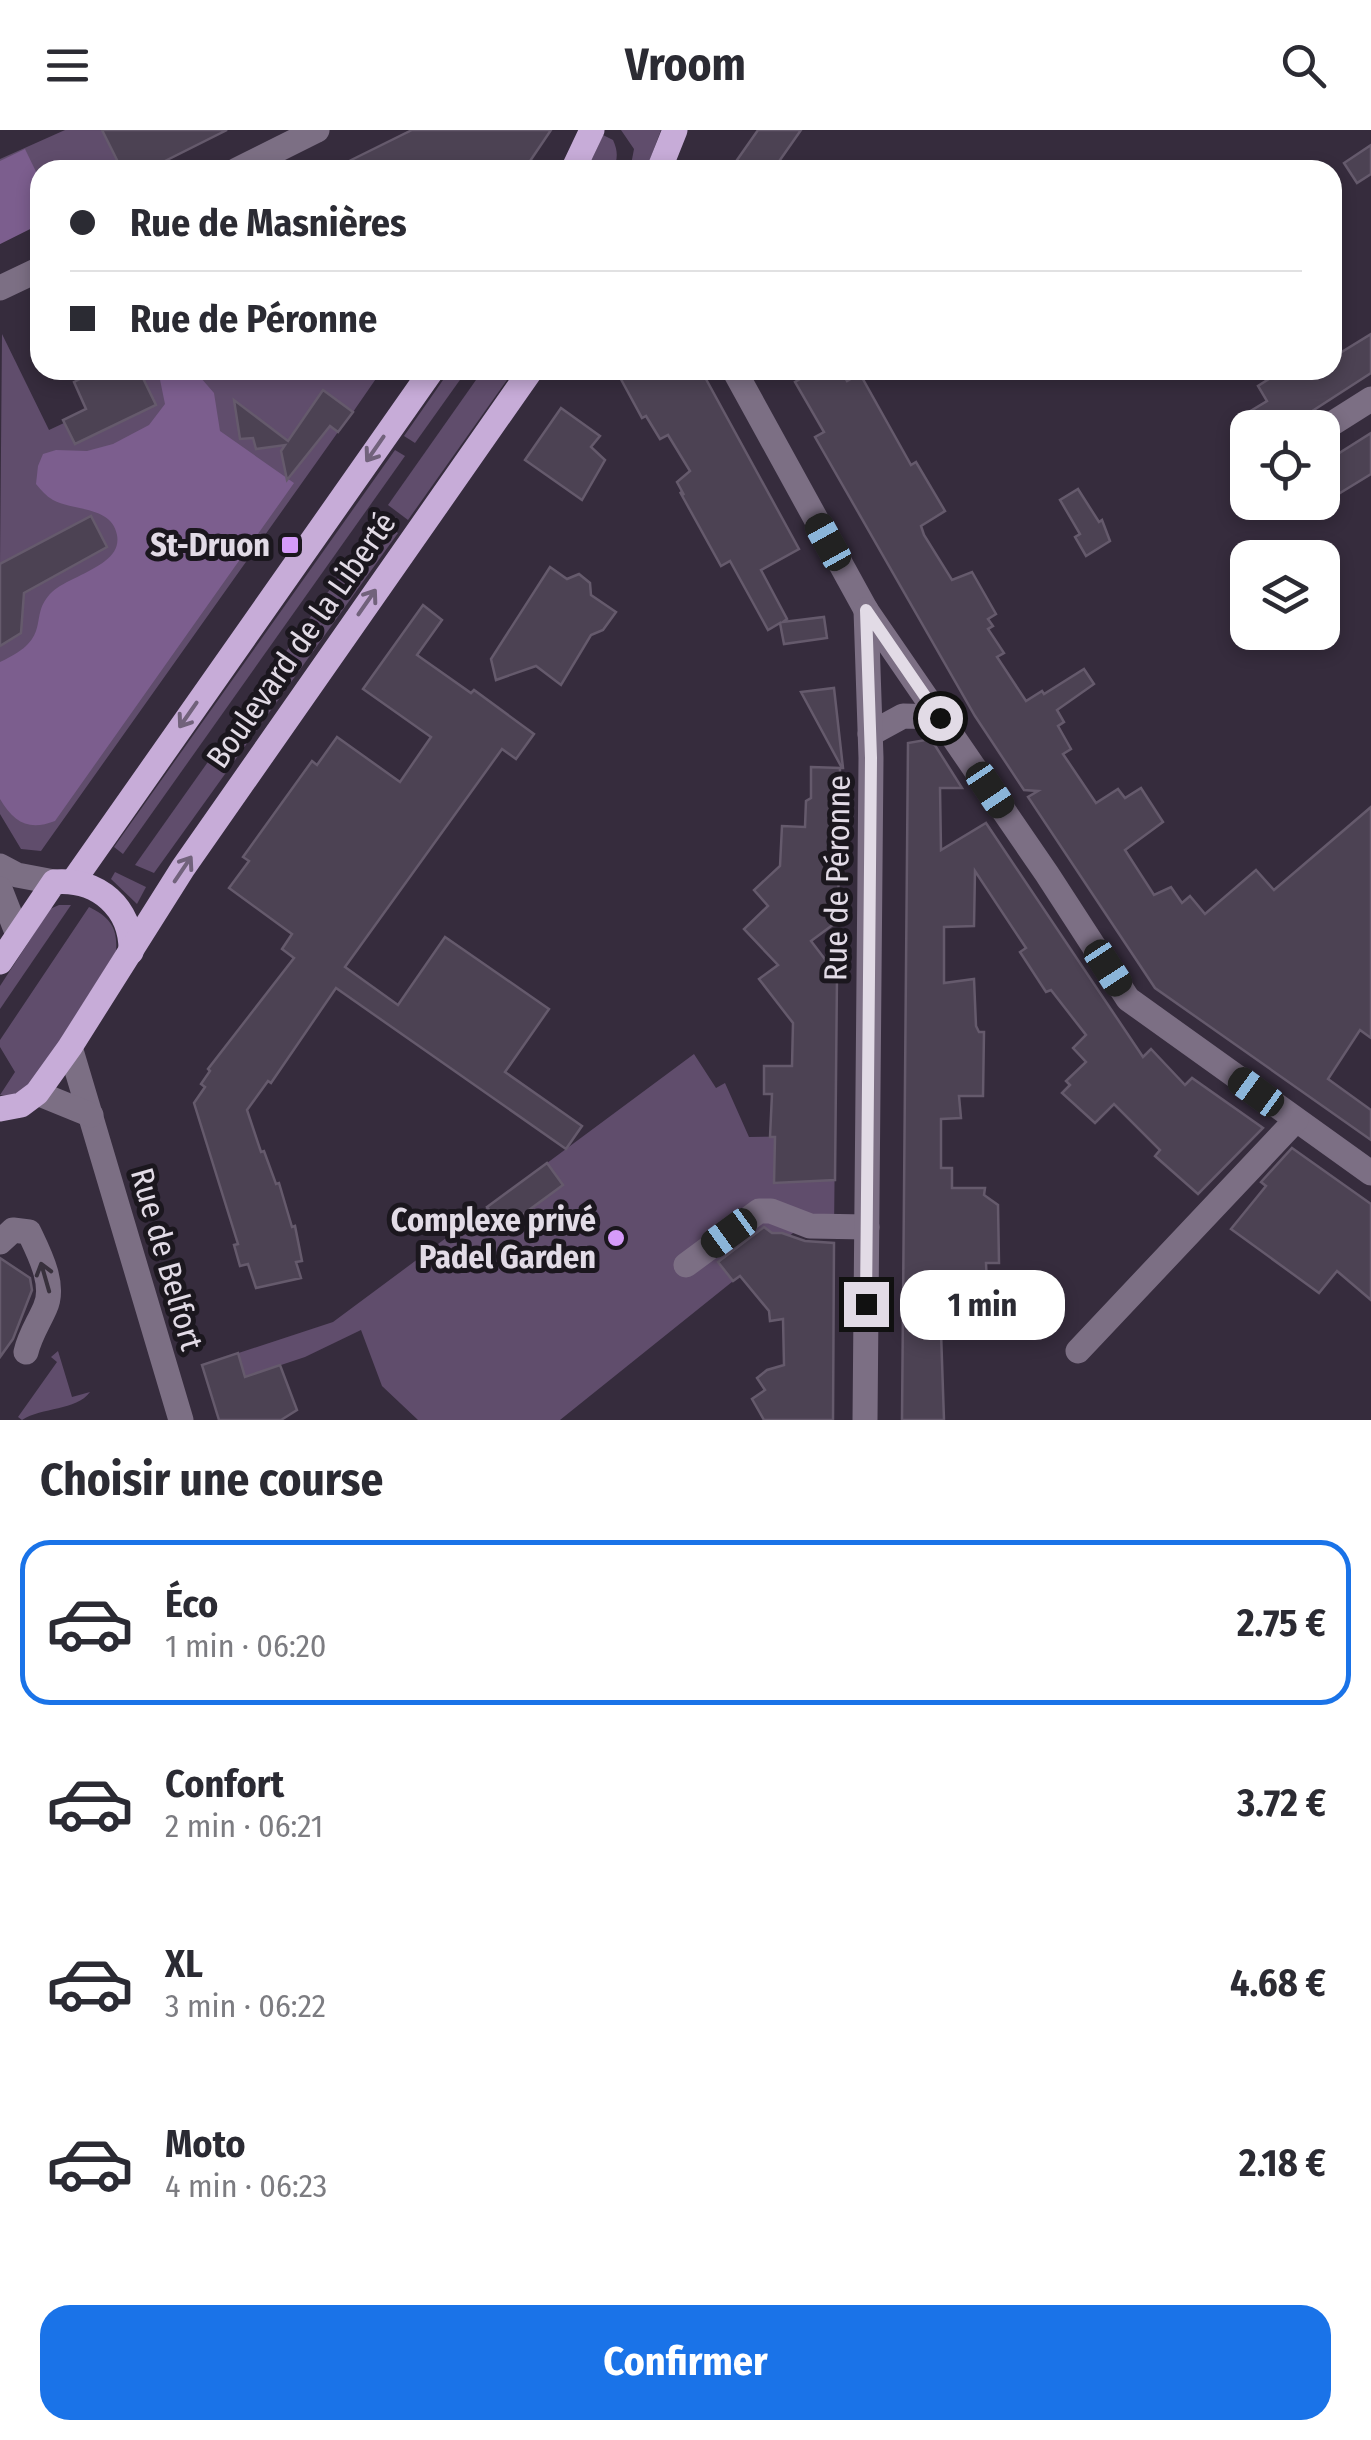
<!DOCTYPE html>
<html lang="fr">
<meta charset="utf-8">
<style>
body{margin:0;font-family:"Fira Sans Condensed",sans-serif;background:#f7f7f7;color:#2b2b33;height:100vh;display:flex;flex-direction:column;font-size:38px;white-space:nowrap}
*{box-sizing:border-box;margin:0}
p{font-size:32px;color:#7c7c81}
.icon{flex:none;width:55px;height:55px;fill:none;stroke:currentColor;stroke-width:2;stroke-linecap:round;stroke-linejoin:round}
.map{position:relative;height:1290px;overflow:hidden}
.sheet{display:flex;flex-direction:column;background:#fff;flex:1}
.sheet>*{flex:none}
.top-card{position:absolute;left:30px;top:30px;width:1312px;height:220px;border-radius:30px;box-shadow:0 5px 15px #0003;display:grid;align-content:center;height:220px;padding:0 40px;background:#fff}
.controls{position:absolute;left:1230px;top:280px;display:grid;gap:20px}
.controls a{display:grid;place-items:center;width:110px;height:110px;border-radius:20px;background:#fff;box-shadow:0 5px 15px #0003;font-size:50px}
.end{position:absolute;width:45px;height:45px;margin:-22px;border:12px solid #e2dbe6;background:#111;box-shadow:0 0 0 5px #111}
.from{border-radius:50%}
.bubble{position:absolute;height:70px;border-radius:30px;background:#fff;box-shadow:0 5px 15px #0003;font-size:32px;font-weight:700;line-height:70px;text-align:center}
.car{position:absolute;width:30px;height:60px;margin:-30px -15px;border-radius:12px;box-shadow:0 0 8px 2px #0007;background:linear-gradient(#222 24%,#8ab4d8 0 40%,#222 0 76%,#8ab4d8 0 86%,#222 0)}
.top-card b{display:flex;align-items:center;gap:35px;height:95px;font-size:38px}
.top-card b+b{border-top:2px solid #e1e1e2}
.top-card i{width:25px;height:25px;background:#2b2b33}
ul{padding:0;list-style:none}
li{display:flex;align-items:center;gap:30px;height:165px;margin:0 20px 15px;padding:0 20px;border:5px solid transparent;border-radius:30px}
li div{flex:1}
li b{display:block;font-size:38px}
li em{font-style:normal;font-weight:700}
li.on{border-color:#1a73e8}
li>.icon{width:90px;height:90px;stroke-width:1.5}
h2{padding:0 40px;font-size:45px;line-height:120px}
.primary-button{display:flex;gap:20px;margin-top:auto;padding:20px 40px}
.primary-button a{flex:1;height:115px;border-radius:30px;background:#1a73e8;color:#fff;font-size:40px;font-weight:700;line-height:115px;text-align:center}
header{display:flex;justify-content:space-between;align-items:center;height:130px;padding:0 40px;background:#fff;font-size:45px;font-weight:700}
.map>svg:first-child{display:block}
.green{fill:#604d6c}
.forest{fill:#7c5e8e}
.building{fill:#4c4253;stroke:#655a6c;stroke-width:2.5}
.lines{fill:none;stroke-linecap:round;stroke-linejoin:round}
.minor{stroke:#7c6f84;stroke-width:25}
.major{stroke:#c7acd8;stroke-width:25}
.oneway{stroke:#71627b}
.oneway2{stroke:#38313d}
.route{stroke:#e2dbe6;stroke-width:12}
.poi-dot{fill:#d69bfa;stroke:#1b171e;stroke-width:4}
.labels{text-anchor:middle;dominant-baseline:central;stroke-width:10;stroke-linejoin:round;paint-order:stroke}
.poi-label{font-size:32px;font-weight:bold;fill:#e2dbe6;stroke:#1b171e;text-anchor:end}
.street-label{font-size:32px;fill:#e2dbe6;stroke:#1b171e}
</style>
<header><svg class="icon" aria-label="menu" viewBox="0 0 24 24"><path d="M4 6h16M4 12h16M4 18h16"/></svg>Vroom<svg class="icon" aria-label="search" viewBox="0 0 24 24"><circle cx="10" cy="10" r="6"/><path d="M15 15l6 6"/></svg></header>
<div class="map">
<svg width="1371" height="1290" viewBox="0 0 1371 1290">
<rect width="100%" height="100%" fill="#362c3d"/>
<g class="green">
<polygon points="65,0 102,0 122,40 40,40 40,94 0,114 0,29"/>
<polygon points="621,0 661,0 646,40 630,40 634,19"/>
<path d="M603,5L613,10C618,21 618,29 613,40H587Z"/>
<polygon points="2,204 49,300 64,293 73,311 78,312 139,240 382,240 353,282 323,261 310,280 338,302 41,721 21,719 0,684 0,516 21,503 24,463 107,417 91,386 0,434"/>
<polygon points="450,240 467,240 415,313 404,306"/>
<polygon points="483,240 514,240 408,390 388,375"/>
<polygon points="395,320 405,326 123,724 114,717"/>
<polygon points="379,390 398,403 154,743 135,735"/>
<polygon points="115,742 146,757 137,774 111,749"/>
<polygon points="59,775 71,775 0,879 0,856 50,779"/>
<path d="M89,777C110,787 118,798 116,821L31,957L10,966L0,965L15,942L0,917V910Z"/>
<polygon points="694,924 716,958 725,953 749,1007 835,1006 834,1102 793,1103 560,1290 418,1290 382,1256 361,1200 305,1227 209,1259 202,1235 333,1192"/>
<path d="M58,1221L72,1267L90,1262C76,1281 42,1277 22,1290L18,1287L57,1232L51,1227Z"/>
</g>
<g class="forest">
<polygon points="25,19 40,50 40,94 0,114 0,31"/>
<path d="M158,240H194L214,263L220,301L294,353L55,691C29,701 14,693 0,669V532C56,507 26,487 52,462C64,451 90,443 105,431C114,424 119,416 117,405C112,376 73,381 53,370C46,366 41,360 36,354L38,336L43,324L56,320L87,321L113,314L149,295L165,274Z"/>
</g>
<g class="building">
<polygon points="102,0 227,0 147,40 122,40"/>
<polygon points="412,0 551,0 524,40 331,40"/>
<polygon points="758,0 801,0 773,40 730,40"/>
<polygon points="1371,15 1371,44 1357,53 1344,33"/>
<polygon points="1371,204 1371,243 1286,298 1260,298 1249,282 1267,271 1258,256 1283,240 1332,240 1332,228"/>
<polygon points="98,240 139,240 156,275 75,314 63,290 86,279 74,252"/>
<polygon points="616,240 701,240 799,419 761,440 787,489 783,492 824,487 827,508 784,514 780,493 768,500 730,431 721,436 680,362 684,365 677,352 690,341 668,305 660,309 646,286 642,288"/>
<polygon points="815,240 841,240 847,251 860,244 911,335 916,332 945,381 921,396 924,405 952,450 972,442 996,484 988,489 993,496 988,499 1004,523 997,527 1026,571 1042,561 1044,564 1084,539 1094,554 1057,580 1064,592 1058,596 1071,619 1063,624 1096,673 1118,659 1125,668 1141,658 1163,692 1125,720 1154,765 1171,757 1182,773 1190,766 1205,784 1256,740 1274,760 1371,677 1371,908 1360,900 1328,949 1371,980 1371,1010 1155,858 1028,667 1038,661 1024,660 975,586 815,307 824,302 795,252"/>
<polygon points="323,260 353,282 338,302 330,296 287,350 281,321 285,315 256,319 253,308 240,309 234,270 288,311"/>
<polygon points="561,278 600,306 591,317 605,330 582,370 525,330"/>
<polygon points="1371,303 1371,344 1322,374 1322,334"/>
<polygon points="1078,359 1099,392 1102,390 1110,411 1086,426 1075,407 1080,404 1060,370"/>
<polygon points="91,386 107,417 24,463 21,503 0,516 0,434"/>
<polygon points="550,437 567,449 579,444 590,453 591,465 616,482 603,500 591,505 561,555 536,536 496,550 491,529"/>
<polygon points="423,475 442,490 417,525 471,563 474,560 534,604 516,629 502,619 345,837 398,875 445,807 461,818 549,879 505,942 582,996 566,1019 336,858 271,953 268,951 247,980 261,1022 264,1021 276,1054 279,1053 292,1097 295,1096 302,1131 296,1132 301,1148 256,1158 248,1134 240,1136 234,1115 238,1114 194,973 205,957 201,954 210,941 208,939 294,828 282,819 292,804 229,758 249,731 243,727 312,631 317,635 337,607 400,652 431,607 363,559"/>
<polygon points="834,558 843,638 842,638 801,562"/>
<polygon points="931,609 962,658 940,658 941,720 986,693 1143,927 1151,919 1185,955 1192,948 1263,998 1198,1064 1155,1026 1160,1020 1114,974 1095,993 1062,963 1070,955 1066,951 1086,932 1073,918 1086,905 1051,860 1046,862 1020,822 1026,818 975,741 974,796 944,797 944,853 974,849 976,896 979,902 984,902 983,966 959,966 961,988 941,989 941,1038 952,1038 952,1058 985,1058 984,1065 998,1075 999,1133 986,1133 988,1177 981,1177 981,1202 941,1202 944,1290 902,1290 908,613"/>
<polygon points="811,637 840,638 838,791 811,811 837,845 835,1050 774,1053 775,1007 770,1007 772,964 764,964 764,936 792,936 793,893 759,849 778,835 744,799 768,776 754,760 780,736 782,696 805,697 806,671 811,668"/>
<polygon points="1292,1018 1371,1074 1371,1170 1337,1141 1319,1163 1231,1099 1266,1056 1261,1052"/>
<polygon points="547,1033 563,1055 503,1099 487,1077"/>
<polygon points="764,1097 772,1103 782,1103 805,1111 834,1113 833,1290 764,1290 752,1269 765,1260 757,1248 767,1240 784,1235 783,1189 770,1191 769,1181 740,1146 733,1151 718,1132"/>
<polygon points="0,1128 30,1148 32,1160 13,1209 0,1227"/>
<polygon points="238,1223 245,1247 280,1235 297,1280 281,1290 219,1290 202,1235"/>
</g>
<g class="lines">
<g class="minor">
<polyline points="237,40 317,0"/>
<polyline points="0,158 40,139"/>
<polyline points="734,240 866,480 1047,744 1128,869 1371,1043"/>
<polyline points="1322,300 1371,269"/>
<polyline points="870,604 903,586 941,587"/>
<polyline points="0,736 17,745 54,752"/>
<polyline points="0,759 18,805"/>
<polyline points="70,917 181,1290"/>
<polyline points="37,963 91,985"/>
<path d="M0,1112L13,1100L29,1102C39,1123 56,1155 45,1178C38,1194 30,1205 26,1222"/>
<polyline points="686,1135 759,1081 771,1081 810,1096 867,1097"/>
<polyline points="1078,1221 1296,990"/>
<polyline points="865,1290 871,628 866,480"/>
</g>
<g class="major">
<polyline points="573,40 592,0"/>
<polyline points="659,40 675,0"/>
<polyline points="74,750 432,240"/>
<path d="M0,832L54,752C98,748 132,778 131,822"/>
<polyline points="0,979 21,975 37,963 70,917 183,738 531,240"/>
</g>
</g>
<defs><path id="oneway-shaft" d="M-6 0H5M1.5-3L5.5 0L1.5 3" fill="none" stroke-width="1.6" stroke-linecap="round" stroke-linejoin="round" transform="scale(2.5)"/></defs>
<g class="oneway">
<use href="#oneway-shaft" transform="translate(375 319) rotate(125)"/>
<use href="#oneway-shaft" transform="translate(367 472) rotate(-55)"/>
<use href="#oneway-shaft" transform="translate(188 585) rotate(125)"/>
<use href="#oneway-shaft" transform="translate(183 739) rotate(-56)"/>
</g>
<use class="oneway2" href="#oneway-shaft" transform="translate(45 1147) rotate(-106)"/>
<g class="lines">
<polyline class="route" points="866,1174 871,628 866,480 940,588"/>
</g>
<g class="poi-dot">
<rect x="280" y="405" width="20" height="20" rx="5"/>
<circle cx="616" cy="1108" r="10"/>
</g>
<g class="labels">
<g class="poi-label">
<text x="270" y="415">St-Druon</text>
<text x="596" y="1090">Complexe privé<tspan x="596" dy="37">Padel Garden</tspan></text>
</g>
<g class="street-label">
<text transform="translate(301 510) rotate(-55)">Boulevard de la Liberté</text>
<text transform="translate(837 748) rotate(-89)">Rue de Péronne</text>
<text transform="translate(167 1129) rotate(74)">Rue de Belfort</text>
</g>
</g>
</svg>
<div class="controls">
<a><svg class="icon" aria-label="locate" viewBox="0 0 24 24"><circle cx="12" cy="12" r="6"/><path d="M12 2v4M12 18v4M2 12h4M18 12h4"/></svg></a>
<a><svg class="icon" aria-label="layers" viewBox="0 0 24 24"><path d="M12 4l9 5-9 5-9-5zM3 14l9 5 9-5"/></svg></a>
</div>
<i class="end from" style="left:940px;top:588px"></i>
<i class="end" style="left:866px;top:1174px"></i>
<div class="bubble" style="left:900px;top:1140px;width:165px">1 min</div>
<i class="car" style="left:828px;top:412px;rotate:331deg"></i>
<i class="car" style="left:990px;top:660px;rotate:146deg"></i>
<i class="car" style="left:1108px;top:838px;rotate:147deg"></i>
<i class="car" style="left:1256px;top:962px;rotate:306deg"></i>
<i class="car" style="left:729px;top:1103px;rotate:234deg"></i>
<div class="top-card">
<b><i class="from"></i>Rue de Masnières</b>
<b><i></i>Rue de Péronne</b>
</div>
</div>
<section class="sheet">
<h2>Choisir une course</h2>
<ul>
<li class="on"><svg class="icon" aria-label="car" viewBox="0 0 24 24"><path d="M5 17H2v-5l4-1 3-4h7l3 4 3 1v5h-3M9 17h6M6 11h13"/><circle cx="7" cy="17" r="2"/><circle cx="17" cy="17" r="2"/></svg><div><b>Éco</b><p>1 min · 06:20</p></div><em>2.75 €</em></li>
<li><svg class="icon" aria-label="car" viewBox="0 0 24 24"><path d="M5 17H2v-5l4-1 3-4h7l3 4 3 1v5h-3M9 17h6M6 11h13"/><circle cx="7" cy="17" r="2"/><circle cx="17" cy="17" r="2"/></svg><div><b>Confort</b><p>2 min · 06:21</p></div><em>3.72 €</em></li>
<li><svg class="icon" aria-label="car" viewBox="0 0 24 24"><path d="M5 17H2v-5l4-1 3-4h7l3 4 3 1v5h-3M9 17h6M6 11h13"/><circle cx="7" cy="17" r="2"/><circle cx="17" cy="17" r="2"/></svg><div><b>XL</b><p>3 min · 06:22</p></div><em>4.68 €</em></li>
<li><svg class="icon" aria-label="car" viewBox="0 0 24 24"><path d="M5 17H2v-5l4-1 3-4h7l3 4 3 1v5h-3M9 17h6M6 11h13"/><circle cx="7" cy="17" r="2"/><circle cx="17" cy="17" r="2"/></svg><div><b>Moto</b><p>4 min · 06:23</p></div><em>2.18 €</em></li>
</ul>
<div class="primary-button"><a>Confirmer</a></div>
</section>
